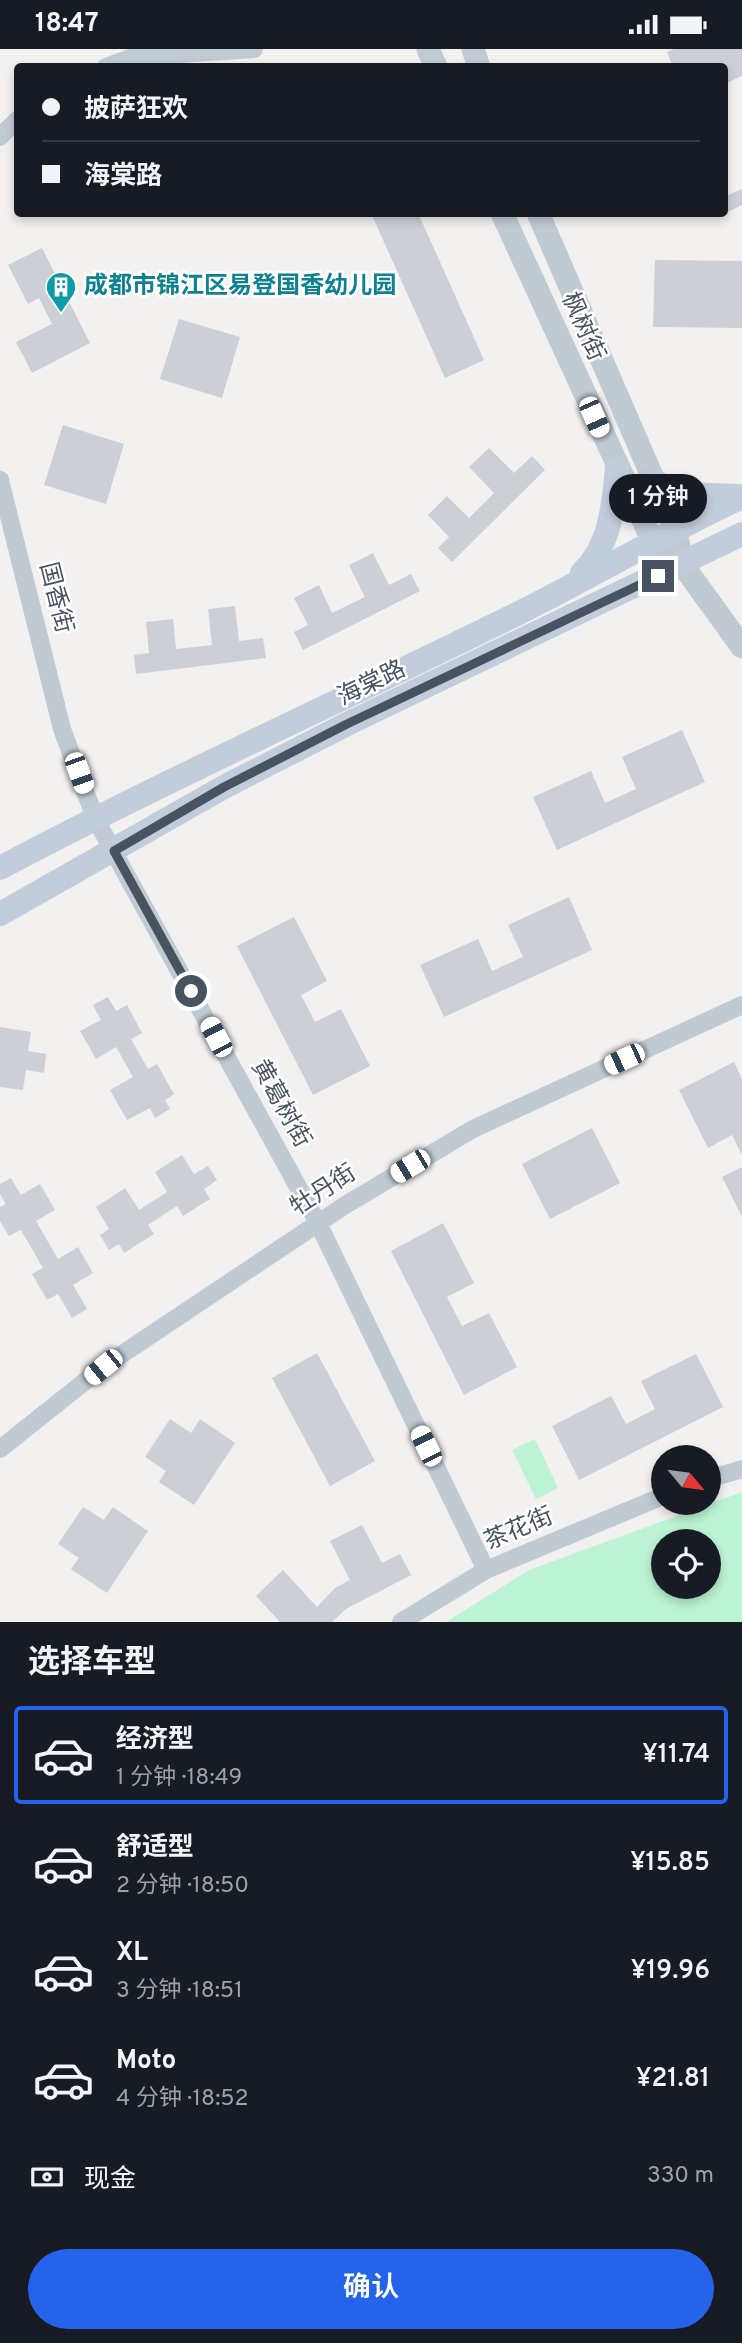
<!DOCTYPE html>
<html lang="zh">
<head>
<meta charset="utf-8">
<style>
	:root { --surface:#171b24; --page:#20242c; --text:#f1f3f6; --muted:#9ea1a6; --line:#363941; --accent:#2563eb }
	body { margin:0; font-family:Overpass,"Noto Sans SC",sans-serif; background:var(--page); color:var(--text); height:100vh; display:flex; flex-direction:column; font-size:26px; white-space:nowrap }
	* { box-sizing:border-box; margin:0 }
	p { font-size:23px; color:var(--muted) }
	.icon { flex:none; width:38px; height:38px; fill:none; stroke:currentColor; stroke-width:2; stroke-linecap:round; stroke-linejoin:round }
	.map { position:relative; height:1573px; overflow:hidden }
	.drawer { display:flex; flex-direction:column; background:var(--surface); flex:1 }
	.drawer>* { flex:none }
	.guide { position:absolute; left:14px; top:14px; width:714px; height:154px; border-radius:7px; box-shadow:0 4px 10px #0003; display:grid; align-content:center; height:154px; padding:0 28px; background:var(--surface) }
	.needle { width:46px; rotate:119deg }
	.controls { position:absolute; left:651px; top:1396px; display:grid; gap:14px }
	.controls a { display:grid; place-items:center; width:70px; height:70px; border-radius:50%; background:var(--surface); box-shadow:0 4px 10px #0003; font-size:35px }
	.end { position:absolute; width:32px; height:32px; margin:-16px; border:9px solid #475360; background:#fff; box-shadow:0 0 0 4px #fff }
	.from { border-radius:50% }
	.bubble { position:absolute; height:49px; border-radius:24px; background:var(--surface); box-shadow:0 4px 10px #0003; font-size:23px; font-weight:600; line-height:49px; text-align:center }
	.car { position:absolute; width:21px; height:42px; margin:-21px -10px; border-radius:9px; box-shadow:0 0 5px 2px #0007; background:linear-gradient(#fff 24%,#345 0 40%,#fff 0 76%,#345 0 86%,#fff 0) }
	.guide b { display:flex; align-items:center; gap:24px; height:66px; font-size:26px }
	.guide b+b { border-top:2px solid var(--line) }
	.guide i { width:18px; height:18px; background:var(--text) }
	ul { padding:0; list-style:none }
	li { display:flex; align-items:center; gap:21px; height:98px; margin:0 14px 10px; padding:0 14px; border:4px solid transparent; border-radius:7px }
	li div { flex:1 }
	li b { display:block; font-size:26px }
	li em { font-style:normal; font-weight:600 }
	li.active { border-color:var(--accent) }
	li>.icon { width:63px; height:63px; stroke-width:1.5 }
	h2 { padding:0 28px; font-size:32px; line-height:84px }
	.pay { display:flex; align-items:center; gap:18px; height:77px; padding:0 28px; font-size:26px }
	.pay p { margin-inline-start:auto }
	.primary-button { display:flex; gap:14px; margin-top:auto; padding:14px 28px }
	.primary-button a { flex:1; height:80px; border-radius:42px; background:var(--accent); color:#fff; font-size:28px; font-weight:600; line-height:80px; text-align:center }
	.status { display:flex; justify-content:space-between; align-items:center; height:49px; padding:0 35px; background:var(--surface); direction:ltr }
	.status svg { height:19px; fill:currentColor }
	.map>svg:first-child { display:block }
	.green { fill:#bcf3d4; fill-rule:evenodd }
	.building { fill:#cccfd6 }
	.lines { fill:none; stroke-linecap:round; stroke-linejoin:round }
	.minor { stroke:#c0cad3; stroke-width:18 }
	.tertiary { stroke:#c0cad3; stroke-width:23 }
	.secondary { stroke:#c2cddb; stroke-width:24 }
	.route { stroke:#475360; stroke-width:9 }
	.labels { text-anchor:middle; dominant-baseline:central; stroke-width:5; stroke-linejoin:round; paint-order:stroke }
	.culture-label { font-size:24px; font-weight:bold; fill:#0d838f; stroke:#fff; text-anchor:start }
	.street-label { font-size:24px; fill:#475360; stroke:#fff }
</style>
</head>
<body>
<div class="status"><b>18:47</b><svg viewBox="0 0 49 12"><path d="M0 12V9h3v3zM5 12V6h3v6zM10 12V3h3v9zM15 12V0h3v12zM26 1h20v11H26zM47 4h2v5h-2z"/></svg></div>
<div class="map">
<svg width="742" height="1573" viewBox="0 0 742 1573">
	<rect width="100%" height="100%" fill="#f3f0f0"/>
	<g class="green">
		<path d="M 535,1390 L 558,1439 L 536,1450 L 512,1401 Z"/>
		<path d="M 742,1443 L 742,1573 L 446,1573 L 529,1521 ZM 663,1493 L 709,1493 L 709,1538 L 663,1538 Z"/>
	</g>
	<g class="building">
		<path d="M 674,0 L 742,0 L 742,27 L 724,35 L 724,18 L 673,18 L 667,3 Z"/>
		<path d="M 742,140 L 742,156 L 724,165 L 724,148 Z"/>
		<path d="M 371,164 L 418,164 L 484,311 L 445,329 Z"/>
		<path d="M 42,199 L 90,294 L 32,324 L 16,293 L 52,275 L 39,249 L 28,255 L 8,216 Z"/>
		<path d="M 655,211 L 742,212 L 742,279 L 653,278 Z"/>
		<path d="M 179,270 L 240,288 L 222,349 L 160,330 Z"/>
		<path d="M 63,376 L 124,395 L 106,455 L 44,436 Z"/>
		<path d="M 489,399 L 514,424 L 532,407 L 545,421 L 452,513 L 438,499 L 449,488 L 428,466 L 447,447 L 469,469 L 494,444 L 469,418 Z"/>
		<path d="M 373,504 L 389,536 L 411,525 L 420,542 L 303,601 L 294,583 L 308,576 L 294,549 L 319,536 L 332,564 L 365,548 L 349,516 Z"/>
		<path d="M 235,557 L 239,592 L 263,589 L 266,609 L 136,625 L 134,606 L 149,604 L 146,573 L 173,570 L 176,600 L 212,596 L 208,560 Z"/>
		<path d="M 682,681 L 705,733 L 557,801 L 533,748 L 591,722 L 605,754 L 636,740 L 622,708 Z"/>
		<path d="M 569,848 L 592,901 L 444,968 L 420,916 L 478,890 L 492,922 L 523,908 L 508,876 Z"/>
		<path d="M 294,868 L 327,932 L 301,946 L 315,973 L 341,960 L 370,1017 L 313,1046 L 237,897 Z"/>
		<path d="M 108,948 L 116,962 L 127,956 L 142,984 L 131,990 L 148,1020 L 157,1015 L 174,1045 L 165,1051 L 170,1060 L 155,1069 L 150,1059 L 127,1071 L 110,1041 L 133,1028 L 116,998 L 96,1010 L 80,982 L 101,971 L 93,956 Z"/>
		<path d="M 0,978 L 31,983 L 28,1002 L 46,1005 L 44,1024 L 26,1021 L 23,1041 L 0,1038 Z"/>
		<path d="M 734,1013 L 742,1030 L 742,1106 L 732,1086 L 708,1099 L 679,1041 Z"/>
		<path d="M 592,1079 L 620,1134 L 550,1170 L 522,1115 Z"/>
		<path d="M 182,1106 L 194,1125 L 208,1117 L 217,1131 L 204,1140 L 210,1150 L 183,1167 L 177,1157 L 148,1176 L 154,1185 L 124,1204 L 119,1195 L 109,1201 L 100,1186 L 109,1180 L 96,1158 L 125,1139 L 139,1161 L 167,1143 L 155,1123 Z"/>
		<path d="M 742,1118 L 742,1168 L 722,1128 Z"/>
		<path d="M 11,1129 L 21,1146 L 40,1135 L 55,1161 L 36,1172 L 58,1210 L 78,1198 L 93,1224 L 73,1236 L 87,1260 L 72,1269 L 58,1245 L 47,1251 L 32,1225 L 43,1219 L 21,1181 L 9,1187 L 0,1172 L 0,1158 L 6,1155 L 0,1145 L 0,1135 Z"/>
		<path d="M 443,1174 L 474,1234 L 447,1248 L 462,1277 L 489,1264 L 517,1318 L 464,1346 L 391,1202 Z"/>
		<path d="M 317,1304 L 375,1412 L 330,1437 L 272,1329 Z"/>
		<path d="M 696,1305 L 723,1358 L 579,1431 L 552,1377 L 611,1347 L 626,1375 L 655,1360 L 641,1332 Z"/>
		<path d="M 170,1370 L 191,1384 L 200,1370 L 235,1394 L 194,1456 L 159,1433 L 166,1422 L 145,1408 Z"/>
		<path d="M 83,1458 L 104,1471 L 113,1458 L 148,1482 L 107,1544 L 71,1520 L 79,1509 L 58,1495 Z"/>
		<path d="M 362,1476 L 382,1514 L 400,1505 L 411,1526 L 346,1560 L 332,1573 L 280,1573 L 256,1547 L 283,1521 L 317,1558 L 335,1539 L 350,1531 L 330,1492 Z"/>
	</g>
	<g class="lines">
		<g class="minor">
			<path d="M 106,18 L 133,8 L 254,0"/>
			<path d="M 0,88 L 18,70"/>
			<path d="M 0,431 L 62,680 L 95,769 L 318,1174 L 486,1521"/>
			<path d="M 0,1400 L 103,1318 L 347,1155 L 473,1080 L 742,956"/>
			<path d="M 709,1430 L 742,1420"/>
			<path d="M 401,1573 L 486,1521 L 663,1447"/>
		</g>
		<g class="tertiary">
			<path d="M 428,0 L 436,18"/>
			<path d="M 473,0 L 479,18"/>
			<path d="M 502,164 L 653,493 L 682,515 L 742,598"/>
			<path d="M 538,164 L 675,480 L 679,498"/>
		</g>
		<g class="secondary">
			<path d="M 655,433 L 684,445 L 738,447"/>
			<path d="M 582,524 C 611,496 613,457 617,419"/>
			<path d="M 0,819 C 170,729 345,650 517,565 C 593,527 665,484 742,448"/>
			<path d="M 0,865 L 224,738 L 347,675 L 742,485"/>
		</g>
	</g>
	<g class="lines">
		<path class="route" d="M 191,942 L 114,802 L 224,738 L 347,675 L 658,527"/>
	</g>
	<defs>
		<g id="building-pin" transform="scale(1.575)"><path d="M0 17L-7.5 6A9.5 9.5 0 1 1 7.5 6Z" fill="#0f9aa8" stroke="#fff"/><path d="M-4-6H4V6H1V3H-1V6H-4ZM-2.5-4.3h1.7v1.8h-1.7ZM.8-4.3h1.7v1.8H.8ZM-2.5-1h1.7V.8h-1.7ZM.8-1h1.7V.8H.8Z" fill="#fff"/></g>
	</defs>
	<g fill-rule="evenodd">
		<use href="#building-pin" x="61" y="238"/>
	</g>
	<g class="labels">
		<g class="culture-label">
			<text x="84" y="238">成都市锦江区易登国香幼儿园</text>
		</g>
		<g class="street-label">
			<text transform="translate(582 278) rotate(66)">枫树街</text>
			<text transform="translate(55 549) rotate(76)">国香街</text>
			<text transform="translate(372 635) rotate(-26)">海棠路</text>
			<text transform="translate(280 1055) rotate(61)">黄葛树街</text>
			<text transform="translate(324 1142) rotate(-33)">牡丹街</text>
			<text transform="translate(519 1481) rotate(-23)">茶花街</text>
		</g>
	</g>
</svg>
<div class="controls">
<a><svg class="needle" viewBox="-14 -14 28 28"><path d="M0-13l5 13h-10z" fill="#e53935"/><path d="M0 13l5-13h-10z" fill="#9ea1a6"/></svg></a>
<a><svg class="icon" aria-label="locate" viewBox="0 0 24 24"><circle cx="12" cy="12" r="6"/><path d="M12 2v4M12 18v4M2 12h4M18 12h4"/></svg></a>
</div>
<i class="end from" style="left:191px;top:942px"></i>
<i class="end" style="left:658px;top:527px"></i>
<div class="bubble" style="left:609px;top:425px;width:98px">1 分钟</div>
<i class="car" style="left:594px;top:368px;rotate:156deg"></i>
<i class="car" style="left:79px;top:724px;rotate:160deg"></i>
<i class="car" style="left:216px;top:988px;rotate:332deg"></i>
<i class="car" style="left:624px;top:1010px;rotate:245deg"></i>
<i class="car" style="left:410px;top:1117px;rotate:239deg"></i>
<i class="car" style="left:103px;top:1318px;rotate:231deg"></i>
<i class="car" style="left:426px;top:1397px;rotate:334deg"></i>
<div class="guide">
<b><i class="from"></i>披萨狂欢</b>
<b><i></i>海棠路</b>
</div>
</div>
<section class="drawer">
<h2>选择车型</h2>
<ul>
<li class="active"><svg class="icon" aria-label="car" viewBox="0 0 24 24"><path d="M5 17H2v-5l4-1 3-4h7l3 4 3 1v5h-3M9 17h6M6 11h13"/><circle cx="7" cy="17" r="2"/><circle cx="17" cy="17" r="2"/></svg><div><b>经济型</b><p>1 分钟 · 18:49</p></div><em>¥11.74</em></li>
<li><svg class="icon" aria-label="car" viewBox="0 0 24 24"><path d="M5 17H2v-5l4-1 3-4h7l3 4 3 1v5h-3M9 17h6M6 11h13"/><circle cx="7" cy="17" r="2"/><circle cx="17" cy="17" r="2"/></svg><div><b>舒适型</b><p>2 分钟 · 18:50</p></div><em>¥15.85</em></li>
<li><svg class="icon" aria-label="car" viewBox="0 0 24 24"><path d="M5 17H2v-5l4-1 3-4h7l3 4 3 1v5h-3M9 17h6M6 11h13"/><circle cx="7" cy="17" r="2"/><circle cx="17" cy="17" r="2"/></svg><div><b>XL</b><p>3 分钟 · 18:51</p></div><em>¥19.96</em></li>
<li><svg class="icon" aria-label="car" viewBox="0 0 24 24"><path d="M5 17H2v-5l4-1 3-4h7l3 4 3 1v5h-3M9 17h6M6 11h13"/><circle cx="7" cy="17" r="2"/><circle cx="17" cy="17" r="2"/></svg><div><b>Moto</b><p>4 分钟 · 18:52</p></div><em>¥21.81</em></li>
</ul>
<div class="pay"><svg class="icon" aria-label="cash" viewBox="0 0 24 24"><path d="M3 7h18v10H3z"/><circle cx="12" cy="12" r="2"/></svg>现金<p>330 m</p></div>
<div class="primary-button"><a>确认</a></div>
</section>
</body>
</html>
